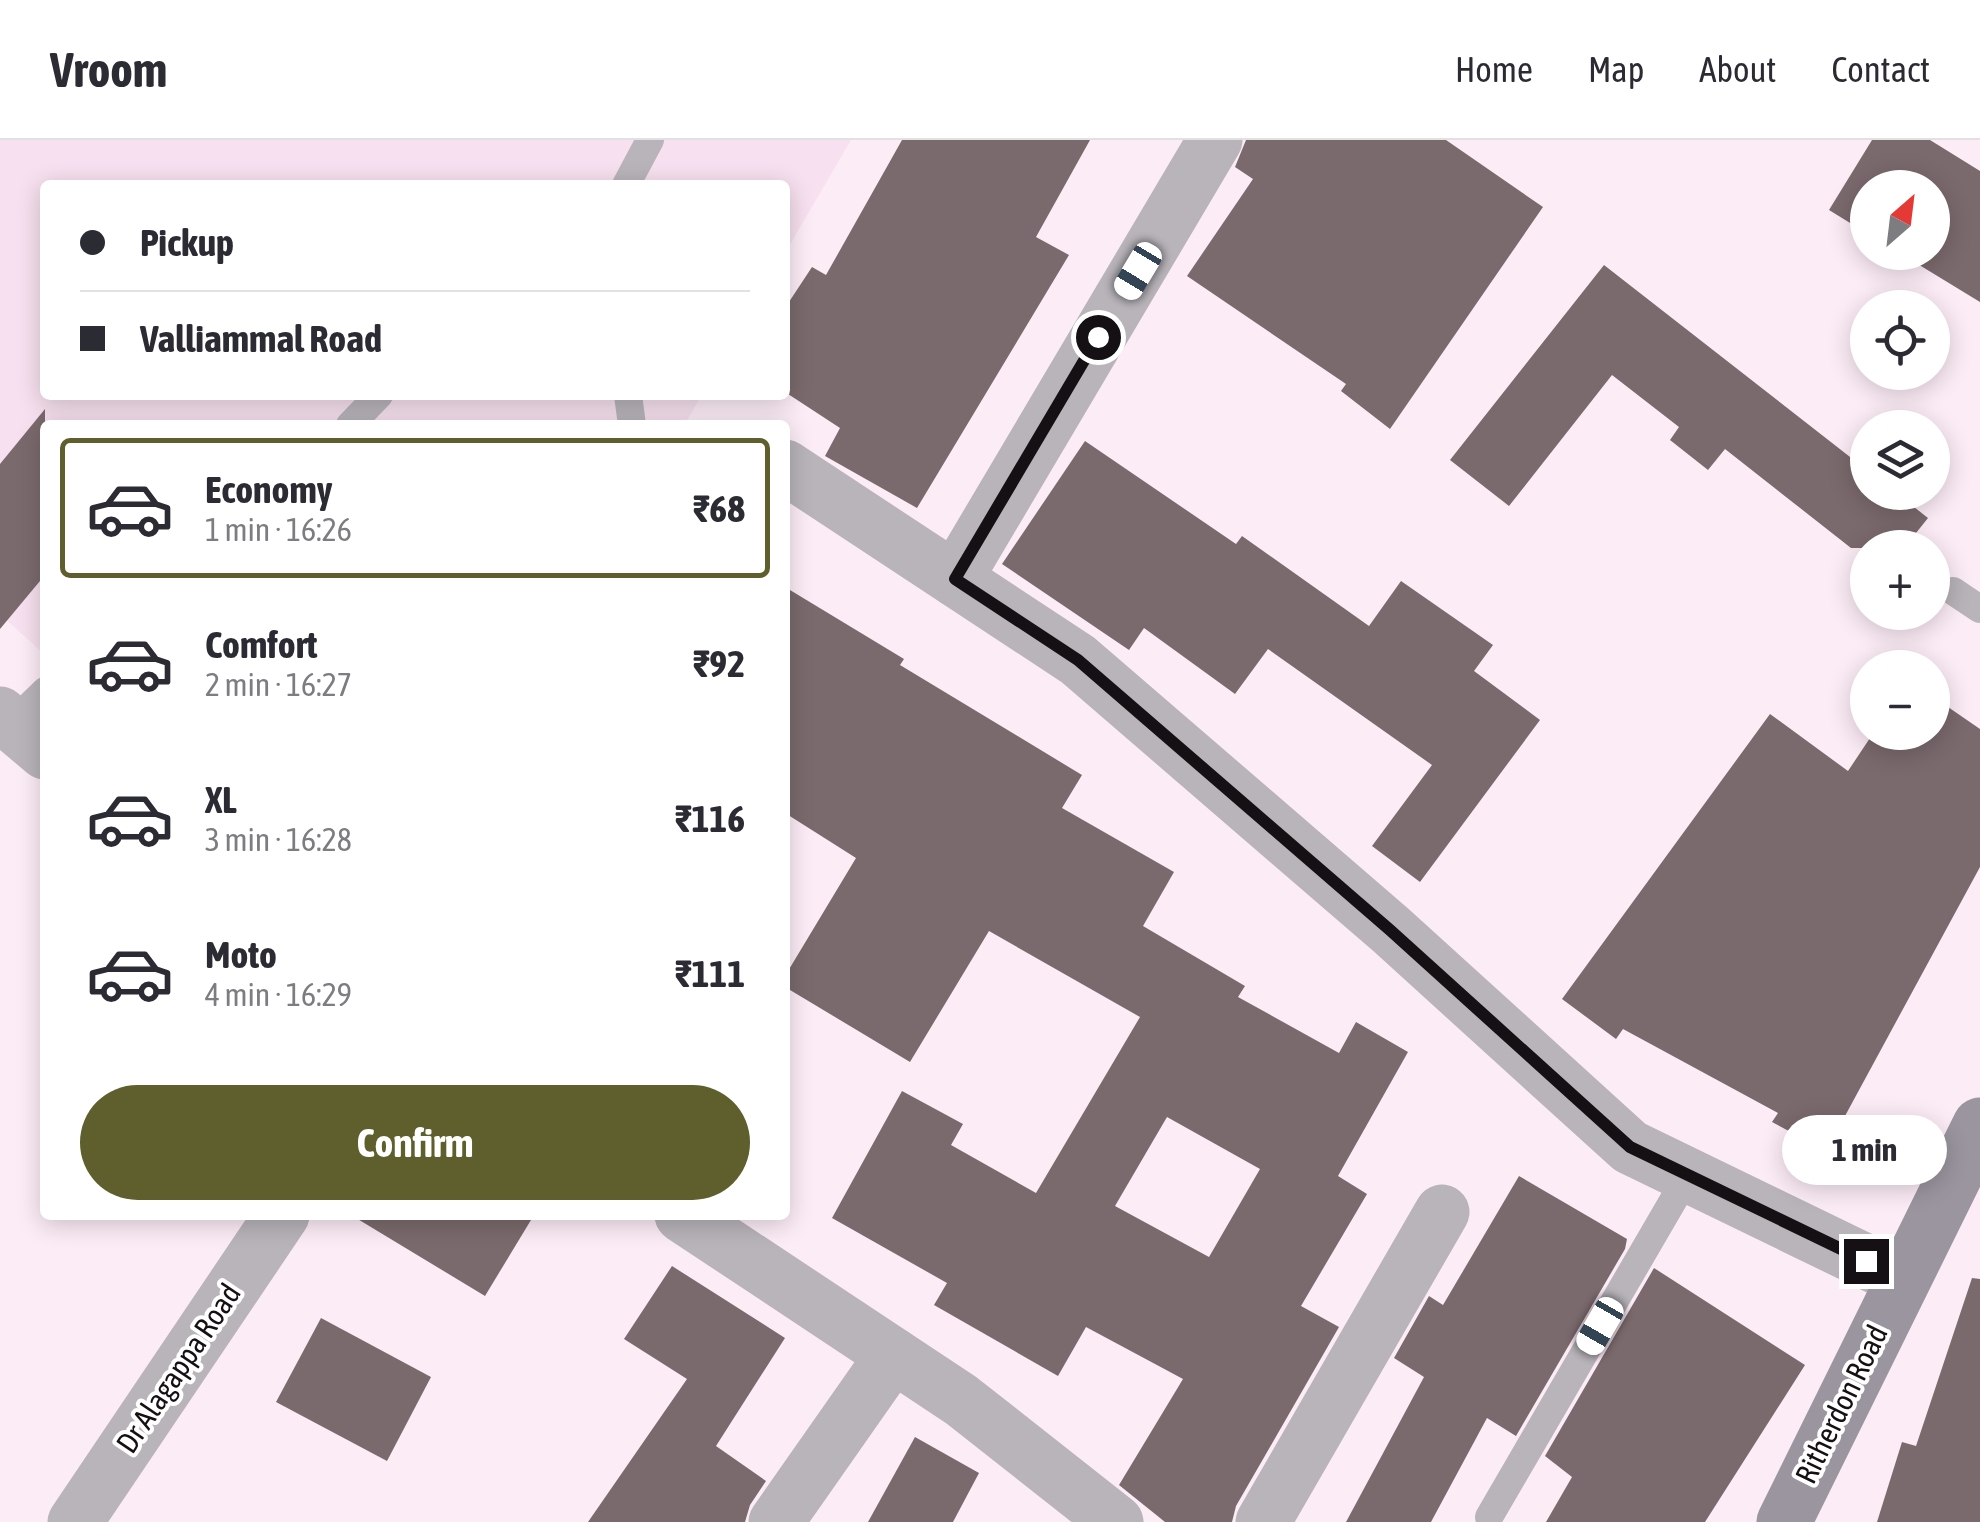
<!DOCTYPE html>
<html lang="en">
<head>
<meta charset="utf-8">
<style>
	:root { --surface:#fff; --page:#f2f2f3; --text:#2b2b33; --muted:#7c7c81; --line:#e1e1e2; --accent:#5e5f2c }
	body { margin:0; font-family:"Asap Condensed",sans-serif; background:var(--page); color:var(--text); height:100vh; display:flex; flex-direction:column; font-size:38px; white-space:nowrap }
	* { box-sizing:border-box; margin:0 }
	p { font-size:32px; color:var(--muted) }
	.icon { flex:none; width:55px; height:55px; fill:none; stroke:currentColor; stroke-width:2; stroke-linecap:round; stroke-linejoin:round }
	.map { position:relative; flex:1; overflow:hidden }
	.sheet { position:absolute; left:40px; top:280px; width:750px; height:800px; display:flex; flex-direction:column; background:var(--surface); border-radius:10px; box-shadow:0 5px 25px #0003 }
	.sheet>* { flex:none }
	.top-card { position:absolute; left:40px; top:40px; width:750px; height:220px; border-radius:10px; box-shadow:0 5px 25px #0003; display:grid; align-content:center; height:220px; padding:0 40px; background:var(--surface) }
	.needle { width:65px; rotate:28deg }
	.tools { position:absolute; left:1850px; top:30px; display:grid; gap:20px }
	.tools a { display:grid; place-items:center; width:100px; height:100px; border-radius:50%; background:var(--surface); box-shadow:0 5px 25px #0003; font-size:50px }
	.end { position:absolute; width:45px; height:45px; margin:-22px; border:12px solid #151013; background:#fff; box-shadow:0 0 0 5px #fff }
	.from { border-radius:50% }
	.bubble { position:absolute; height:70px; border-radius:35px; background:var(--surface); box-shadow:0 5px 25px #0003; font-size:32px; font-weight:700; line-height:70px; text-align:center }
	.car { position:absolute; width:30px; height:60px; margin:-30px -15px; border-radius:12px; box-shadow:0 0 8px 2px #0007; background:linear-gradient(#fff 24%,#345 0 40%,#fff 0 76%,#345 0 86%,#fff 0) }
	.top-card b { display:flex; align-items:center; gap:35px; height:95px; font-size:38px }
	.top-card b+b { border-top:2px solid var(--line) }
	.top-card i { width:25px; height:25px; background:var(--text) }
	ul { padding:18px 0 0; list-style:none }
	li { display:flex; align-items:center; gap:30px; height:140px; margin:0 20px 15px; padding:0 20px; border:5px solid transparent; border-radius:10px }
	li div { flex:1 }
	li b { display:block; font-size:38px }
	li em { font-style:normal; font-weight:700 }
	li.current { border-color:var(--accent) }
	li>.icon { width:90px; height:90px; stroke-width:1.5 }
	.action { display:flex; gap:20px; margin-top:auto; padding:20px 40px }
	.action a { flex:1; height:115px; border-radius:60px; background:var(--accent); color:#fff; font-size:40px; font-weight:700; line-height:115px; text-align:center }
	header { display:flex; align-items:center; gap:60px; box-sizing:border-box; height:140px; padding:0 50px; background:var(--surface); border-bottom:2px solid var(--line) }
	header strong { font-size:48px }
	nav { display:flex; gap:55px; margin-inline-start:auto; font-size:35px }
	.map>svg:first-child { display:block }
	.built { fill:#f7e0ef }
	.building { fill:#7b6a6d; fill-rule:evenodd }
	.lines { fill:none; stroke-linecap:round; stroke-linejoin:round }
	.lane { stroke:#b8b4ba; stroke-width:28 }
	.street { stroke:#b8b4ba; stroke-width:55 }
	.secondary { stroke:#9b959f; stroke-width:55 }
	.route { stroke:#151013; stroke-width:12 }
	.labels { text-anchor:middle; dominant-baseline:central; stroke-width:8; stroke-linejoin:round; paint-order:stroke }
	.street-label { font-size:30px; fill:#151013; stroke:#fff }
</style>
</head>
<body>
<header>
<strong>Vroom</strong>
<nav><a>Home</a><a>Map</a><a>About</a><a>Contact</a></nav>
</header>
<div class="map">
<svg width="1980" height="1382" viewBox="0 0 1980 1382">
	<rect width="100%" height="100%" fill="#fcecf6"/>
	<path class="built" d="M 0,0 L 851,0 L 785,113 L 785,45 L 45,45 L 45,255 L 702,255 L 684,285 L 45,285 L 45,515 L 0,474 Z"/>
	<g class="building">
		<path d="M 902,0 L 1090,0 L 1036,97 L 1069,115 L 917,368 L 825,316 L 840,288 L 785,252 L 785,168 L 812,127 L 826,135 Z"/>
		<path d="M 1246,0 L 1446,0 L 1543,67 L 1390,289 L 1341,251 L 1346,244 L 1187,136 L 1253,39 L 1235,27 Z"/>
		<path d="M 1872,0 L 1930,0 L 1980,31 L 1980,162 L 1898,112 L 1932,112 L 1932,48 L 1868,48 L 1868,94 L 1829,70 Z"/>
		<path d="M 1604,125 L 1868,331 L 1868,352 L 1895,352 L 1928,378 L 1904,408 L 1851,408 L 1725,309 L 1708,330 L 1670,300 L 1679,287 L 1612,235 L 1509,366 L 1450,320 Z"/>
		<path d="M 45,269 L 45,435 L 0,489 L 0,324 Z"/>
		<path d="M 1085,301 L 1236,404 L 1242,396 L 1369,486 L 1401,441 L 1493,505 L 1474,531 L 1540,580 L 1420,742 L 1372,706 L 1432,625 L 1268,509 L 1235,554 L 1144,488 L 1129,510 L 1002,424 Z"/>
		<path d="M 785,447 L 904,519 L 900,525 L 1082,635 L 1062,668 L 1174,732 L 1143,786 L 1245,846 L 1238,857 L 1339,913 L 1356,882 L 1408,912 L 1338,1036 L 1367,1054 L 1301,1166 L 1339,1187 L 1236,1366 L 1232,1382 L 1165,1382 L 1119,1345 L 1183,1239 L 1086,1187 L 1058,1236 L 934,1165 L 947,1143 L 832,1078 L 902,951 L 963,984 L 951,1005 L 1036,1053 L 1140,877 L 989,791 L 910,922 L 785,847 L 785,836 L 856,718 L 785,673 ZM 1167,977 L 1260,1029 L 1209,1117 L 1115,1066 Z"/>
		<path d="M 1932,556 L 1980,589 L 1980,727 L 1826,1011 L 1772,982 L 1778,973 L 1623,889 L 1616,899 L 1562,859 L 1770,574 L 1848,631 L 1874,592 L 1932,592 Z"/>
		<path d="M 1519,1036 L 1627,1099 L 1625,1109 L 1516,1296 L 1487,1278 L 1431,1382 L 1346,1382 L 1424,1237 L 1394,1218 L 1429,1156 L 1443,1165 Z"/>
		<path d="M 351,1075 L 534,1075 L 485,1156 Z"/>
		<path d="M 672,1126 L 785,1198 L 716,1306 L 766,1341 L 750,1365 L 745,1382 L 588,1382 L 687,1239 L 624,1199 Z"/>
		<path d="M 1654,1128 L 1805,1225 L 1705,1382 L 1546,1382 L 1572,1337 L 1545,1316 Z"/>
		<path d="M 1972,1138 L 1980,1139 L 1980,1382 L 1877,1382 L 1902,1302 L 1916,1306 Z"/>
		<path d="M 321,1178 L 431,1237 L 387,1321 L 276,1262 Z"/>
		<path d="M 915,1297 L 979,1333 L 953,1382 L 868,1382 Z"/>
	</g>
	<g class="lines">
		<g class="lane">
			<path d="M 626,45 L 650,0"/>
			<path d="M 628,255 L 632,285"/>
			<path d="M 350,285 L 379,255"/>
			<path d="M 1953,451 L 1980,469"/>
			<path d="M 11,584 L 45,551"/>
			<path d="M 1489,1377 L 1688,1035"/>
		</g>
		<g class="street">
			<path d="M 785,327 L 1078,520 L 1391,790 L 1630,1007 L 1902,1139"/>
			<path d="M 955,439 L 1215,0"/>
			<path d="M 0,574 L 45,612"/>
			<path d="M 682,1075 L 961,1260 L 1116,1382"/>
			<path d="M 75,1382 L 282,1075"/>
			<path d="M 776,1382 L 893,1215"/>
			<path d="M 1263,1382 L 1442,1072"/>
		</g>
		<path class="secondary" d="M 1784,1382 L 1980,985"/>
	</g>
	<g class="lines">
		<path class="route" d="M 1098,197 L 955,439 L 1078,520 L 1390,790 L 1630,1007 L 1866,1121"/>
	</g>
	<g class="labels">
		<g class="street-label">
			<text transform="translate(178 1228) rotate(-56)">Dr Alagappa Road</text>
			<text transform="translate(1841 1264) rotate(-64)">Ritherdon Road</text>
		</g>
	</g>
</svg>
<div class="tools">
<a><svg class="needle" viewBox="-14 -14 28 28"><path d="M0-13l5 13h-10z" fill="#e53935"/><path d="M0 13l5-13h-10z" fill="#7c7c81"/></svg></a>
<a><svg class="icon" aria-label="locate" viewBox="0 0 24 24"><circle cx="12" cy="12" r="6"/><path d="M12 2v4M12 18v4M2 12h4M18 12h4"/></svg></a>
<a><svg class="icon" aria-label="layers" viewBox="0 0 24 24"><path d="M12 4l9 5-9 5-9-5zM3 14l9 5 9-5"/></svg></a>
<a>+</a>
<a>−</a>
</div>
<i class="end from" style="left:1098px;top:197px"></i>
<i class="end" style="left:1866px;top:1121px"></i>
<div class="bubble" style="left:1782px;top:975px;width:165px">1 min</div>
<i class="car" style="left:1138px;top:131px;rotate:211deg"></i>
<i class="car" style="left:1600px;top:1186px;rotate:210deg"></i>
<div class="top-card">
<b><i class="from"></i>Pickup</b>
<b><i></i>Valliammal Road</b>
</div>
<section class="sheet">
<ul>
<li class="current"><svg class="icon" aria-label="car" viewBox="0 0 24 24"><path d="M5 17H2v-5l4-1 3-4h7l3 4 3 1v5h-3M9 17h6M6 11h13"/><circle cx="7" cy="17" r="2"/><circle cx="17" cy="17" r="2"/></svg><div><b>Economy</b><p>1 min · 16:26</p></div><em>₹68</em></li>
<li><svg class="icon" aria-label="car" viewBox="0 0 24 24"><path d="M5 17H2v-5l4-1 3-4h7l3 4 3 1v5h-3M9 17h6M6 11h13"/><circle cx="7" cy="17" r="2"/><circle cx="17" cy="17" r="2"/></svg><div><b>Comfort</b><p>2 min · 16:27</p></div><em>₹92</em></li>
<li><svg class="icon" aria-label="car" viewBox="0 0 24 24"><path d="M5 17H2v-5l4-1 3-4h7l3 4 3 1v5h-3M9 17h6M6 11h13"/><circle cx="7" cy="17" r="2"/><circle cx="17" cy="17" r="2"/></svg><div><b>XL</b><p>3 min · 16:28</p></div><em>₹116</em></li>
<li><svg class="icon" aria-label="car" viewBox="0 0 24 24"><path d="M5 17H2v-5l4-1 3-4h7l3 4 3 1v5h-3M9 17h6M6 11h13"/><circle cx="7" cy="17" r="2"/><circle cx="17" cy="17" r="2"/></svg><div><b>Moto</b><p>4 min · 16:29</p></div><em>₹111</em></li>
</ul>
<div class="action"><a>Confirm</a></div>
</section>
</div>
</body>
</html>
